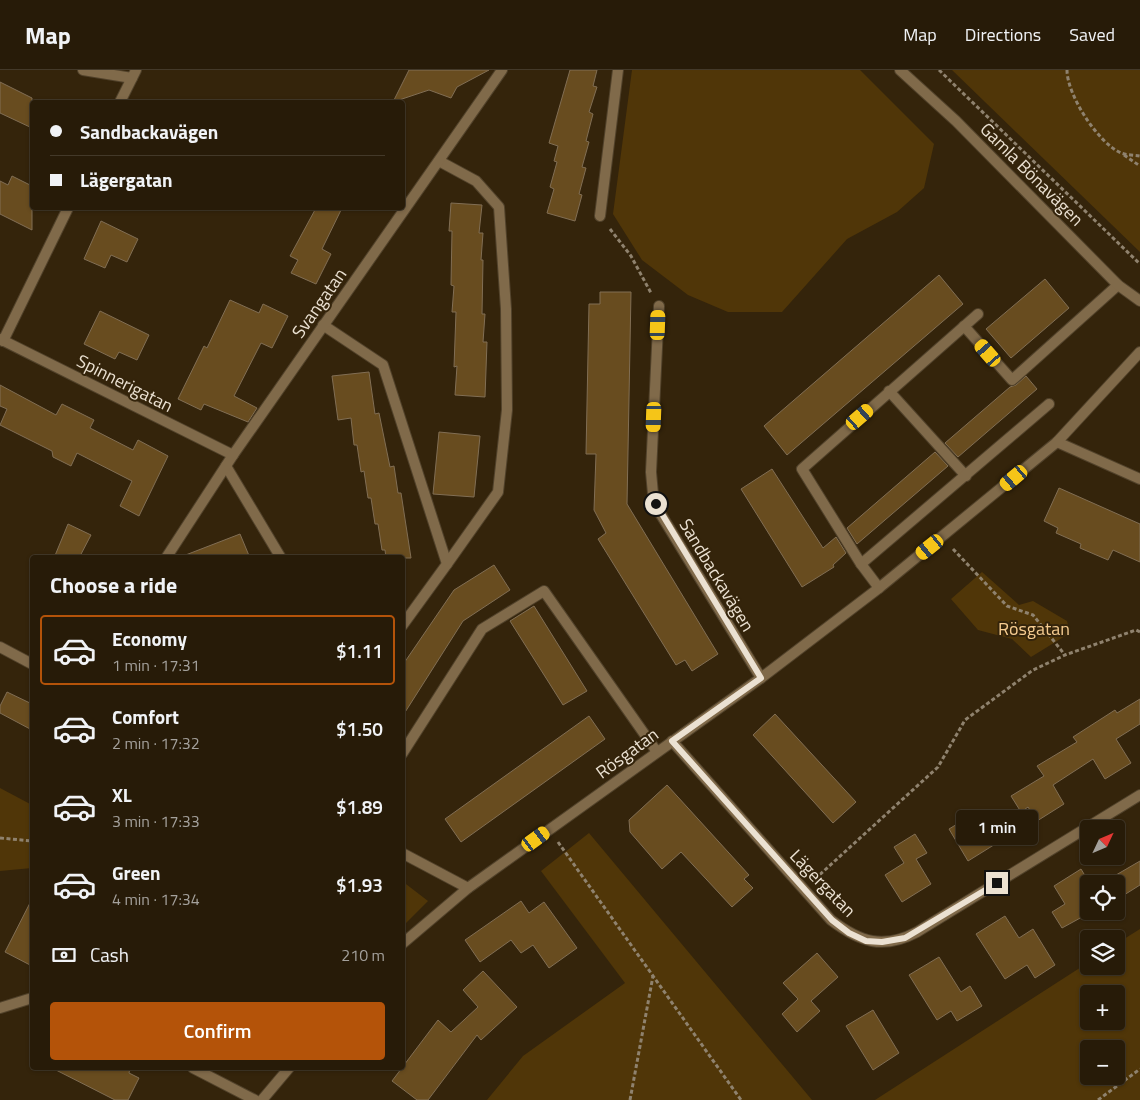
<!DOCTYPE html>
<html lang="en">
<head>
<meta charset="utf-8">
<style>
	:root { --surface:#271b08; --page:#332816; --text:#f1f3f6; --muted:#a4a19c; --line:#433929; --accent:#b45309 }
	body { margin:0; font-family:"Titillium Web",sans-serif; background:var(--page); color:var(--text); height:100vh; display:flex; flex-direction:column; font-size:19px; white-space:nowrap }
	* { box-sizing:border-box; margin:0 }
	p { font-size:16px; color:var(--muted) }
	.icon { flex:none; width:28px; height:28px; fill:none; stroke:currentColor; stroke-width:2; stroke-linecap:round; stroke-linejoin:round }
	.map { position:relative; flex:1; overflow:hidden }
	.side { position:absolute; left:30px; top:485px; width:375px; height:515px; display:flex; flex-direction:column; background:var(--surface); border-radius:5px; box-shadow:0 1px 4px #0004,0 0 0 1px var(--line) }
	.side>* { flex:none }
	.top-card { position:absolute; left:30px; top:30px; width:375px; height:110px; border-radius:5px; box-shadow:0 1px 4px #0004,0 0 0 1px var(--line); display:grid; align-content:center; height:110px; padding:0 20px; background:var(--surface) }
	.needle { width:32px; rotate:46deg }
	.controls { position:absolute; left:1080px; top:750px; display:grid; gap:10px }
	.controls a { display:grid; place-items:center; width:45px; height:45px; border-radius:5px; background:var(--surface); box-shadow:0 1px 4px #0004,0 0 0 1px var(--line); font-size:25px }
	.end { position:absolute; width:22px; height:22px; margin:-11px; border:6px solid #ebe1d2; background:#111; box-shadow:0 0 0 2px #111 }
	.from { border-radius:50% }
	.bubble { position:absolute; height:35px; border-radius:5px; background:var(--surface); box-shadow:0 1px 4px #0004,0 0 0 1px var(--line); font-size:16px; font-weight:600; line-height:35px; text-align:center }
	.car { position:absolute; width:15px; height:30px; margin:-15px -8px; border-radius:6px; box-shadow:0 0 4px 1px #0007; background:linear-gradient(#f5c518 24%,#345 0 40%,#f5c518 0 76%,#345 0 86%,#f5c518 0) }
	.top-card b { display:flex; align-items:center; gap:18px; height:48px; font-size:19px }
	.top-card b+b { border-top:1px solid var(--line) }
	.top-card i { width:12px; height:12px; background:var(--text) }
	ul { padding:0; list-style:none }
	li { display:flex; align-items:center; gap:15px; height:70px; margin:0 10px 8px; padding:0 10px; border:2px solid transparent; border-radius:5px }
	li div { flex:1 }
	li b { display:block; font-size:19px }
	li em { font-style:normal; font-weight:600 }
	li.selected { border-color:var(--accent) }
	li>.icon { width:45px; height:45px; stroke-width:1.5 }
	h2 { padding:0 20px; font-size:22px; line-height:60px }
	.pay { display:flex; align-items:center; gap:12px; height:55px; padding:0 20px; font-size:19px }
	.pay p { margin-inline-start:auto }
	.action { display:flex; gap:10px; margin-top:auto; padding:10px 20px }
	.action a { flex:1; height:58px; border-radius:5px; background:var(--accent); color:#fff; font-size:20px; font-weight:600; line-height:58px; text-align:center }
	header { display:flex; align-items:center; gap:30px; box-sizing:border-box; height:70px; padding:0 25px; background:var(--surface); border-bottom:1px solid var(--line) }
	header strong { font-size:24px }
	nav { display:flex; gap:28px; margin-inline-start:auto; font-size:18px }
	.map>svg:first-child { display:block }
	.green { fill:#503608; fill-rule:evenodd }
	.building { fill:#684c1f; stroke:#816e54 }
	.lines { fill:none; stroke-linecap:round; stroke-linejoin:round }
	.lane-casing { stroke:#51422b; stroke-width:12 }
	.street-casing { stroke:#51422b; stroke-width:12 }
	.path { stroke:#8f826e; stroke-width:3; stroke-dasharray:4 2.5; stroke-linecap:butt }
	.lane { stroke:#806a4a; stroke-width:10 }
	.street { stroke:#806a4a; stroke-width:10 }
	.route { stroke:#ebe1d2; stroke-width:6 }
	.labels { text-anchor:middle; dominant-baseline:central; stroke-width:4; stroke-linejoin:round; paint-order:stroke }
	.street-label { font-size:18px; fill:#ebe1d2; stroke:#34240b }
	.park-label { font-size:18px; fill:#f6cc90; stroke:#34240b }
</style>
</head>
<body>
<header>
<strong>Map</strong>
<nav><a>Map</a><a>Directions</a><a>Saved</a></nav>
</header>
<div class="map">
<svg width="1140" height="1030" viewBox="0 0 1140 1030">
	<rect width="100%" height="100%" fill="#34240b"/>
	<g class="green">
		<path d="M 632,0 L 860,0 L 934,74 L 924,118 L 897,142 L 847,169 L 782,242 L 728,242 L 688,225 L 642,190 L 613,144 Z"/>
		<path d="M 952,0 L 1140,0 L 1140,182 Z"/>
		<path d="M 982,502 L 1019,535 L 1033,531 L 1067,551 L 1070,563 L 1031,587 L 1012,569 L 978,560 L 951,529 Z"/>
		<path d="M 0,718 L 32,735 L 32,798 L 0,801 Z"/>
		<path d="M 589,763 L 812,1030 L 813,1030 L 487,1030 L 523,986 L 625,913 L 541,801 Z"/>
		<path d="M 402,811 L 428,831 L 403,856 L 402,856 Z"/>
		<path d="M 1140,859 L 1140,1030 L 875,1030 L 1089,892 L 1089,896 L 1116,896 L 1116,874 ZM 1089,924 L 1116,924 L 1116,951 L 1089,951 ZM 1089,979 L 1116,979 L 1116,1006 L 1089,1006 Z"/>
	</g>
	<g class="building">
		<path d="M 409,0 L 489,0 L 457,17 L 451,28 L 429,20 L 393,32 Z"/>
		<path d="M 570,0 L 597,0 L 593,16 L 597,17 L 589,42 L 593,44 L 586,71 L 589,72 L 582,97 L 586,98 L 579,124 L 582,125 L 575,151 L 547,143 L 554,119 L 550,117 L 557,92 L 554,91 L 558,76 L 549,73 Z"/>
		<path d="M 0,12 L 32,28 L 32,58 L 0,43 Z"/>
		<path d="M 12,106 L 32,116 L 32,160 L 0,144 L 0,111 L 8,115 Z"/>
		<path d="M 451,133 L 482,135 L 479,163 L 483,163 L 481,190 L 483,190 L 482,244 L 485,244 L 483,272 L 487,272 L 485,327 L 455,325 L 457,296 L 454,297 L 456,242 L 452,242 L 454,216 L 451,215 L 452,161 L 449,161 Z"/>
		<path d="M 316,138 L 342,138 L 322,179 L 331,184 L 316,214 L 291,203 L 298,190 L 290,186 Z"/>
		<path d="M 101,151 L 138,169 L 127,192 L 111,185 L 105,198 L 84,189 Z"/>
		<path d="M 939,205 L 963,234 L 787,385 L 764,356 Z"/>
		<path d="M 1045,209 L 1069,238 L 1011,288 L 986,259 Z"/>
		<path d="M 600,222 L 631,222 L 627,434 L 718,584 L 692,601 L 685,590 L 676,595 L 598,469 L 606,463 L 594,440 L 596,384 L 586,384 L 589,234 L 600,234 Z"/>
		<path d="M 230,230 L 259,243 L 263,234 L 288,246 L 272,278 L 261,273 L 234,326 L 257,338 L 248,352 L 204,334 L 201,340 L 178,329 L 204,276 L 207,278 Z"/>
		<path d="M 100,241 L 149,265 L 137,290 L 119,282 L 115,289 L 84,274 Z"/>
		<path d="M 369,302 L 375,344 L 379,343 L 390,397 L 394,396 L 398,423 L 401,423 L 411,488 L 386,488 L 385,480 L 382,480 L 378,454 L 375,454 L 371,428 L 368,428 L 364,401 L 361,402 L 357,375 L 354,375 L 351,348 L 338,350 L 332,306 Z"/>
		<path d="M 1026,306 L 1037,319 L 958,387 L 945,373 L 1010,317 L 1016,315 Z"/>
		<path d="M 0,315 L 56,345 L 62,334 L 94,350 L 90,358 L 133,380 L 138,370 L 168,386 L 139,446 L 120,436 L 132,411 L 77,383 L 71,396 L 53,387 L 52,381 L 0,355 L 7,339 L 0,336 Z"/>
		<path d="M 439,362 L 480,366 L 474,427 L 433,424 Z"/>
		<path d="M 935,382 L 948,396 L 857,474 L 847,458 Z"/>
		<path d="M 772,399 L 823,478 L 836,467 L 846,483 L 833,495 L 834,497 L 802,517 L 741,419 Z"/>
		<path d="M 1059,418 L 1140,454 L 1140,492 L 1113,480 L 1108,490 L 1080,478 L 1081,474 L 1056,463 L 1058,458 L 1044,451 Z"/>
		<path d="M 68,454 L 91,465 L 79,488 L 54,488 Z"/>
		<path d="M 240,464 L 250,488 L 183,488 L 183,486 Z"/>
		<path d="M 494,495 L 510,520 L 463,551 L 402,647 L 402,596 L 454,520 Z"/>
		<path d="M 534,536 L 587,621 L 563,635 L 510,551 Z"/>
		<path d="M 7,622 L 32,634 L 32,660 L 0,643 L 0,636 Z"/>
		<path d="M 1140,629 L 1140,654 L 1116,669 L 1131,693 L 1105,709 L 1093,689 L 1053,715 L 1064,734 L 1037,751 L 1028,737 L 1021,742 L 1011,726 L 1044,706 L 1037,696 L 1077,672 L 1073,667 L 1115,640 L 1117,643 Z"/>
		<path d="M 775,644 L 856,732 L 833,753 L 753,665 Z"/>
		<path d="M 589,646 L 605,669 L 461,772 L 445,749 Z"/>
		<path d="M 667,715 L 749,805 L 744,809 L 753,818 L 732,837 L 681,782 L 662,799 L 630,762 L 629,750 Z"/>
		<path d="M 977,742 L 997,773 L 968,791 L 949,759 Z"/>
		<path d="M 915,764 L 927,783 L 916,789 L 931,814 L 902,832 L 885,805 L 904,793 L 894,777 Z"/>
		<path d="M 1140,791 L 1140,815 L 1116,830 L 1116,805 Z"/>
		<path d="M 1081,799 L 1090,814 L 1089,841 L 1093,841 L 1062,858 L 1052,842 L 1065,834 L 1054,816 Z"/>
		<path d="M 32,829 L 32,896 L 5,882 Z"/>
		<path d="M 521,831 L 529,843 L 544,832 L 577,878 L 549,898 L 533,875 L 521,883 L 511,870 L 480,892 L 465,870 Z"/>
		<path d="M 1005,846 L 1019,868 L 1033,859 L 1055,895 L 1035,908 L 1027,895 L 1005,909 L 976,864 Z"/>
		<path d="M 817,883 L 838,907 L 811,931 L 820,941 L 797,962 L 782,944 L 798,929 L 783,913 Z"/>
		<path d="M 939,887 L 961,922 L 970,916 L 982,936 L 957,951 L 951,941 L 937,950 L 909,905 Z"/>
		<path d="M 483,901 L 517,937 L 481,970 L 477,965 L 428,1030 L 417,1030 L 392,1011 L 438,950 L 451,962 L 478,937 L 463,920 Z"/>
		<path d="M 873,940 L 899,983 L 873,1000 L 846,956 Z"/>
		<path d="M 52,998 L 130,998 L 129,1003 L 139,1008 L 128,1030 L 115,1030 Z"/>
	</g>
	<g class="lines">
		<g class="lane-casing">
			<g id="lane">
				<path d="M 439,91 L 476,111 L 499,137 L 506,239 L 507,340 L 498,422 L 447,494"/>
				<path d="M 600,146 L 618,0"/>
				<path d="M 659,236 L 651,402 L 653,424 L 660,443 L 761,608"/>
				<path d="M 323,255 L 383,295 L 447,494 L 402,556"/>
				<path d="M 964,256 L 1012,310 L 1118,215"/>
				<path d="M 889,321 L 966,406"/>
				<path d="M 226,396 L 281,488"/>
				<path d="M 861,494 L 1049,334"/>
				<path d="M 879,518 L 861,494 L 802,399 L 978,244"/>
				<path d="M 402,684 L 482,559 L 544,521 L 657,682"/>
			</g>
		</g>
		<g class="street-casing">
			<g id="street">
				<path d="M 83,0 L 132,8"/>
				<path d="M 900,0 L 956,51 L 1118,215 L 1140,231"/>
				<path d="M 120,32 L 136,0"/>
				<path d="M 0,269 L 233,385"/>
				<path d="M 3,271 L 68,138"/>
				<path d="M 1057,372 L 1140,409"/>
				<path d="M 166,488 L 233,385 L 502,0"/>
				<path d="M 0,577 L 32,594"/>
				<path d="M 672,671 L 831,850 C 860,872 883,880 917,862 L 1140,725"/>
				<path d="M 402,783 L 468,818"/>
				<path d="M 402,874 L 468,818 L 761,608 L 879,518 L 1057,372 L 1140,282"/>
				<path d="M 0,938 L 32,928"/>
				<path d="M 193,998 L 255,1030"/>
				<path d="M 262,1030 L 289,998"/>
			</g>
		</g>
		<g class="path">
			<path d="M 939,0 L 1140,194"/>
			<path d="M 1067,0 C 1067,25 1098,73 1121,83 C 1126,85 1134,85 1140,86"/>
			<path d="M 1124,85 L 1140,96"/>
			<path d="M 610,159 L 631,186 L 651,223"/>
			<path d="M 953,479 L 1007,536 L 1033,545 L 1065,585"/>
			<path d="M 0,768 L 32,771"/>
			<path d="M 558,772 L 741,1030"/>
			<path d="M 815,809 L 938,697 L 965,650 L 1033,600 L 1065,585 L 1136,560 L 1140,562"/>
			<path d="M 630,1030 L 653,906"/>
			<path d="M 1098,1030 L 1140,999"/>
		</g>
		<use href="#lane" class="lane"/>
		<use href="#street" class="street"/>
	</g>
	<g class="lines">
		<path class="route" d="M 656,434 L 761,608 L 672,671 L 832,850 L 849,863 L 866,871 L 882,872 L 905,868 L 997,813"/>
	</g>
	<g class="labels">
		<g class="street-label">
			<text transform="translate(1032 104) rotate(45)">Gamla Bönavägen</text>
			<text transform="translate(319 233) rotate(-55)">Svangatan</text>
			<text transform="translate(125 313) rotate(27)">Spinnerigatan</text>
			<text transform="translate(717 505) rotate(59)">Sandbackavägen</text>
			<text transform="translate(627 683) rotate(-36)">Rösgatan</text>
			<text transform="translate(823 813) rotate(46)">Lägergatan</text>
		</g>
		<g class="park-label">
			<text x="1034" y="558">Rösgatan</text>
		</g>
	</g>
</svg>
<div class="controls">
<a><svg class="needle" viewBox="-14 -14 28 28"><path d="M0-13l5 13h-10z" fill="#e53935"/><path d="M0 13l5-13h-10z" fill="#a4a19c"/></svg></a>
<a><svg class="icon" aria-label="locate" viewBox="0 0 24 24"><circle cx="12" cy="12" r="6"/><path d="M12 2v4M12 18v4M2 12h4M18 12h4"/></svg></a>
<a><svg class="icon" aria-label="layers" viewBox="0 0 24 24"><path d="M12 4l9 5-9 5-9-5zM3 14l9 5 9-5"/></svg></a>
<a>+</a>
<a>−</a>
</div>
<i class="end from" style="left:656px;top:434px"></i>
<i class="end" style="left:997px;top:813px"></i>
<div class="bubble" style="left:956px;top:740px;width:82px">1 min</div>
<i class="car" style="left:658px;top:255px;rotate:2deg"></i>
<i class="car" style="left:988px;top:283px;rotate:319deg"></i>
<i class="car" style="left:654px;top:347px;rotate:182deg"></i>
<i class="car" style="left:860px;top:347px;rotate:49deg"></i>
<i class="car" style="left:1014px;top:408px;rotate:230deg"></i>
<i class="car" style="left:930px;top:477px;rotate:231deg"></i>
<i class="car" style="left:536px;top:769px;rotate:54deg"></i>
<div class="top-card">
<b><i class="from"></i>Sandbackavägen</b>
<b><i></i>Lägergatan</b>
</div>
<section class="side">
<h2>Choose a ride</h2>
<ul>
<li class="selected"><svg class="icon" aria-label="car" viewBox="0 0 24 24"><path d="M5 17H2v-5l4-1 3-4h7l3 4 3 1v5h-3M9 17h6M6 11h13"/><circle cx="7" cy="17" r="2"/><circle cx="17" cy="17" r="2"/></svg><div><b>Economy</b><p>1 min · 17:31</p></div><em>$1.11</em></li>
<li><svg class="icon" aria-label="car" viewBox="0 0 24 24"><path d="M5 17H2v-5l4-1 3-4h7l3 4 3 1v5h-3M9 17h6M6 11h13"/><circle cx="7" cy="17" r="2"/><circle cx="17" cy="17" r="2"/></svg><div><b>Comfort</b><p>2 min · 17:32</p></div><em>$1.50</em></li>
<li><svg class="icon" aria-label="car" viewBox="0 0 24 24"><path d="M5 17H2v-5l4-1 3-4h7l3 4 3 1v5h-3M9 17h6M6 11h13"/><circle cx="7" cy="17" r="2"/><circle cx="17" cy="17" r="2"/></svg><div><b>XL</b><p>3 min · 17:33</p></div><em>$1.89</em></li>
<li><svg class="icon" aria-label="car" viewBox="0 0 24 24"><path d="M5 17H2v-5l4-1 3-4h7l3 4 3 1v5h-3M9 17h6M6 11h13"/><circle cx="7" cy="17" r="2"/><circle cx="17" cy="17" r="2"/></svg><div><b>Green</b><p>4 min · 17:34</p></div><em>$1.93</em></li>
</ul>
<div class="pay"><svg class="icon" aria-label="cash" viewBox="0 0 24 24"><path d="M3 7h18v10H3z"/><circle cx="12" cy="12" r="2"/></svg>Cash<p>210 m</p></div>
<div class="action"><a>Confirm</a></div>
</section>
</div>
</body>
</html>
